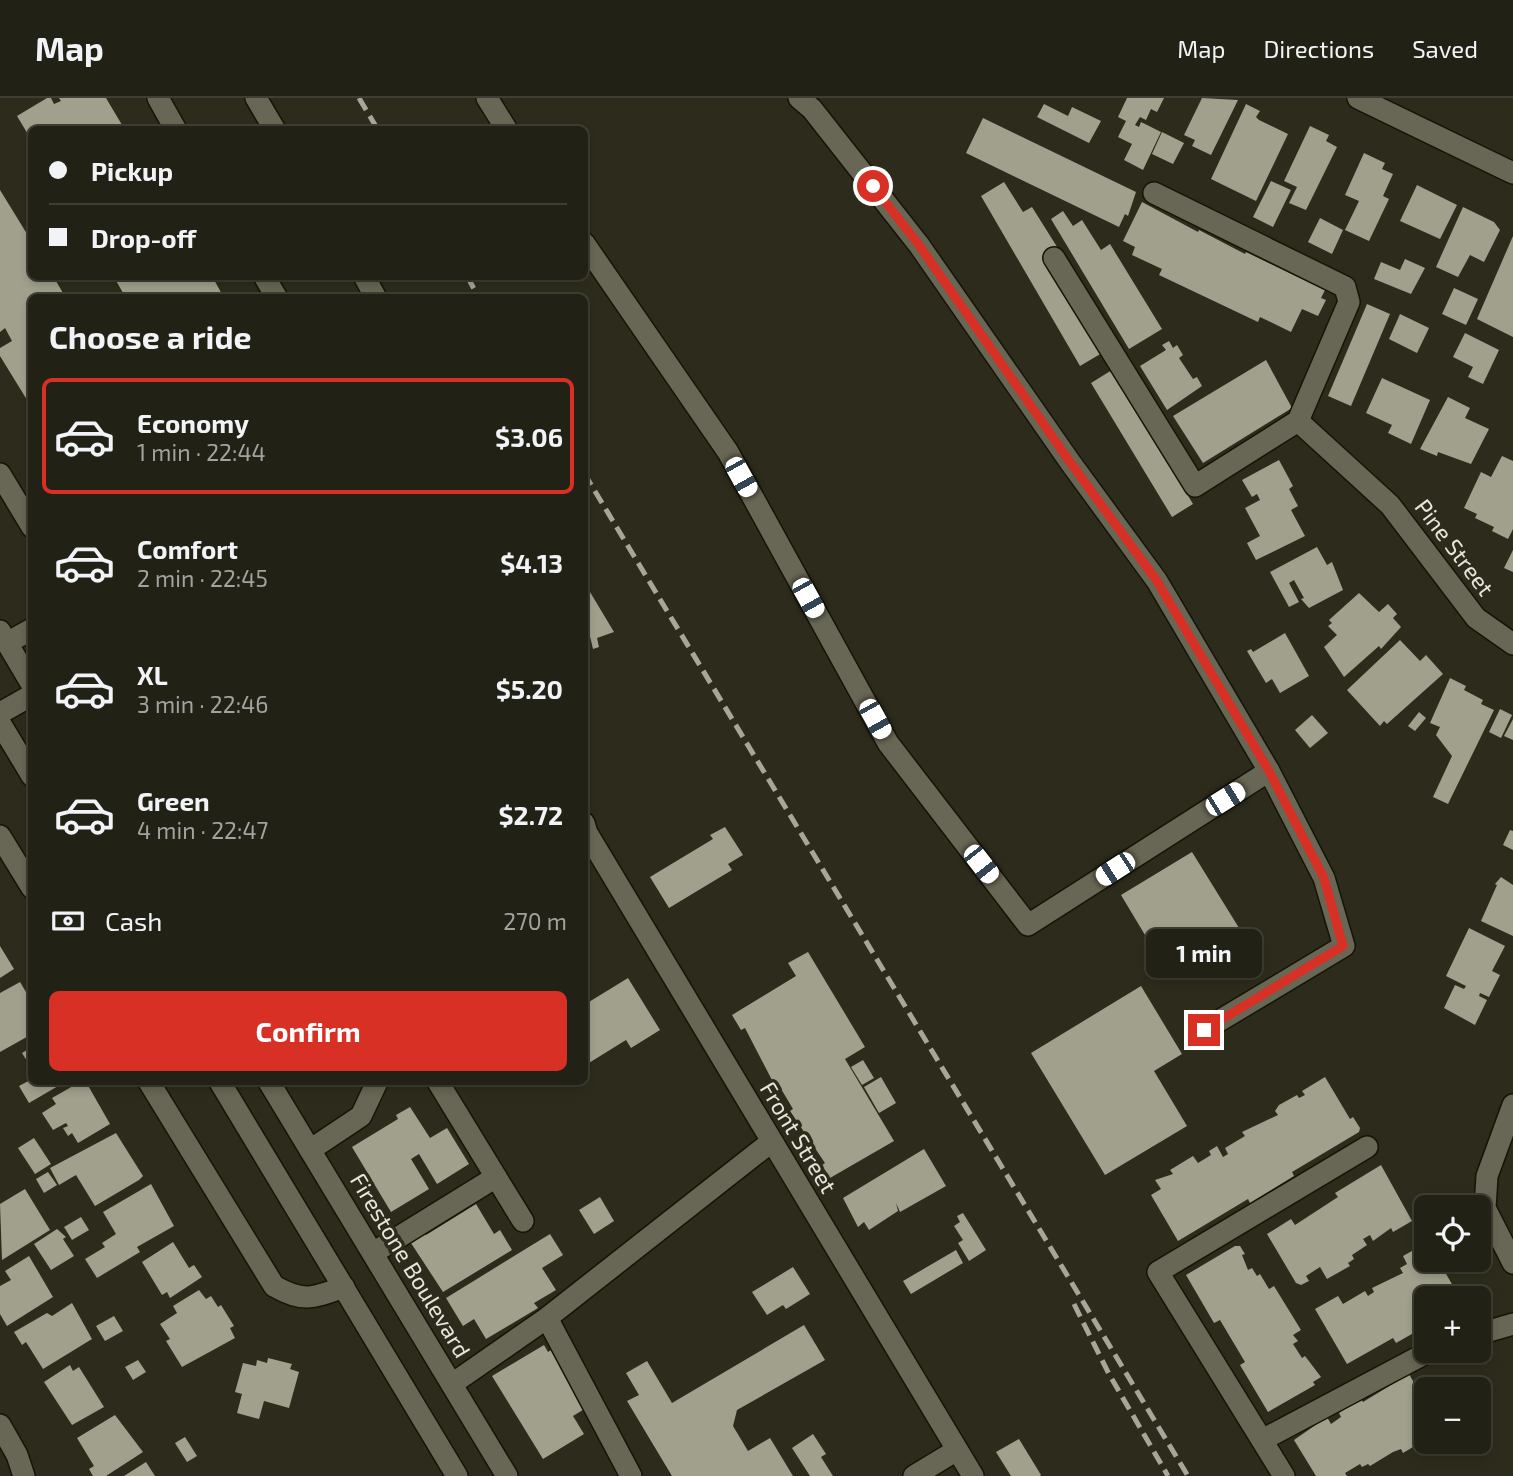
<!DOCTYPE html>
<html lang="en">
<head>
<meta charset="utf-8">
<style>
	:root { --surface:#222115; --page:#2a291e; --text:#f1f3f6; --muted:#a2a3a0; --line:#3f3e34; --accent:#d93025 }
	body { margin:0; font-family:"Exo 2",sans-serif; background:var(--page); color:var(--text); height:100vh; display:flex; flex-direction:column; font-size:26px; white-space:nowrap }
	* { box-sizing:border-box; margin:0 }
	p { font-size:23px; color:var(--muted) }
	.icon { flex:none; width:38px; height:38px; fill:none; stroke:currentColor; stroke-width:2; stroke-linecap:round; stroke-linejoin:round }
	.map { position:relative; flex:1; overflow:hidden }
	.drawer { position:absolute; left:28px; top:196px; width:560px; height:791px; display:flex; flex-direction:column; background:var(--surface); border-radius:10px; box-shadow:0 4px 10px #0003,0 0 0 2px var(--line) }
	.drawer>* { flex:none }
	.guide { position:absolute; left:28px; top:28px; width:560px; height:154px; border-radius:10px; box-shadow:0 4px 10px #0003,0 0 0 2px var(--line); display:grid; align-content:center; height:154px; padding:0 21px; background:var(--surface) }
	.fabs { position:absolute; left:1414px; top:1097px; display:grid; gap:14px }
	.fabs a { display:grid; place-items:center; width:77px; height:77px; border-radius:10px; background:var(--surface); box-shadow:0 4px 10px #0003,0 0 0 2px var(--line); font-size:35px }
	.end { position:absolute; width:32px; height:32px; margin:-16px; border:9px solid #d93025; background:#fff; box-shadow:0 0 0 4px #fff }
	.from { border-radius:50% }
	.bubble { position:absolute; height:49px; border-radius:10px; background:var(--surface); box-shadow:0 4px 10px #0003,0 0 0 2px var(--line); font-size:23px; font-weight:700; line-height:49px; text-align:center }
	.car { position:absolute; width:21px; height:42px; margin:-21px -10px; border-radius:9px; box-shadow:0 0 5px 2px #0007; background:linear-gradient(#fff 24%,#345 0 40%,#fff 0 76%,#345 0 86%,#fff 0) }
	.guide b { display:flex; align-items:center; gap:24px; height:66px; font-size:26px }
	.guide b+b { border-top:2px solid var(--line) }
	.guide i { width:18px; height:18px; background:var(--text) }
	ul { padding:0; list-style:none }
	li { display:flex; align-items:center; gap:21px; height:116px; margin:0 14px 10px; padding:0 7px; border:4px solid transparent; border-radius:10px }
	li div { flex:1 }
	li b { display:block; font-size:26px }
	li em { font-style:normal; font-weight:700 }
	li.current { border-color:var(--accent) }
	li>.icon { width:63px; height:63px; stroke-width:1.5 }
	h2 { padding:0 21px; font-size:32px; line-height:84px }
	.pay { display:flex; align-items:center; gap:18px; height:77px; padding:0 21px; font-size:26px }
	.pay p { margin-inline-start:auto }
	.action { display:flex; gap:14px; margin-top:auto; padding:14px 21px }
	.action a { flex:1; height:80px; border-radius:10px; background:var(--accent); color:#fff; font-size:28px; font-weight:700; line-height:80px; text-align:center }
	header { display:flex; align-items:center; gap:42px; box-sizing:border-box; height:98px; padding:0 35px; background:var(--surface); border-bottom:2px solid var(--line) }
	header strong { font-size:33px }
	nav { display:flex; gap:38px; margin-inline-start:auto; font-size:24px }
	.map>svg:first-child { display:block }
	.building { fill:#a1a08d }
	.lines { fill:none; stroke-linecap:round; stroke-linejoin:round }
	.minor-casing { stroke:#161406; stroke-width:24 }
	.minor { stroke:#686755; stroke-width:21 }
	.rail { stroke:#a6a69a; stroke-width:5; stroke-dasharray:14 7; stroke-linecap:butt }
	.route { stroke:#d93025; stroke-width:9 }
	.labels { text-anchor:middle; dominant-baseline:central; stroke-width:7; stroke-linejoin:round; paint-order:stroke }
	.street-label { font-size:23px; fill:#e6e6dc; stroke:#2d2c1c }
</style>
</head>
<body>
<header>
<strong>Map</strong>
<nav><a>Map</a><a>Directions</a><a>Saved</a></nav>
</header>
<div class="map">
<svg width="1513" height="1378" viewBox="0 0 1513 1378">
	<rect width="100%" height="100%" fill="#2d2c1c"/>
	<g class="building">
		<path d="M 47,0 L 51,0 L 54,6 L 61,3 L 59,0 L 106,0 L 125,32 L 32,32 L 32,43 L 17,18 Z"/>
		<path d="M 1127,0 L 1164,0 L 1157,14 L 1151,11 L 1146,22 L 1140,19 L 1135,27 L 1139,29 L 1141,24 L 1161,34 L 1143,72 L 1124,62 L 1132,46 L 1118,39 L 1126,23 L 1118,19 Z"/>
		<path d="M 1202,0 L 1238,2 L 1211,57 L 1192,48 L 1195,42 L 1184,37 Z"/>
		<path d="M 1044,6 L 1068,18 L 1072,9 L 1101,23 L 1089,45 L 1037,19 Z"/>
		<path d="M 1246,6 L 1260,13 L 1256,19 L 1259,22 L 1288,36 L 1256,103 L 1211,81 Z"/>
		<path d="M 983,20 L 1136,94 L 1128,118 L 1125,116 L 1119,129 L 966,55 Z"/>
		<path d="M 1310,28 L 1329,37 L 1326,43 L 1337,49 L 1306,112 L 1289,105 L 1297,89 L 1284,83 Z"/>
		<path d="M 1162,34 L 1184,45 L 1173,66 L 1152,56 Z"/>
		<path d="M 1364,55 L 1385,65 L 1382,71 L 1393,76 L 1383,98 L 1389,101 L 1369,143 L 1345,132 L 1359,103 L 1345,97 Z"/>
		<path d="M 1271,83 L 1291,92 L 1273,129 L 1253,119 Z"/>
		<path d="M 1004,84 L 1023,114 L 1032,109 L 1059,152 L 1102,255 L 1080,268 L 981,98 Z"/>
		<path d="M 1417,87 L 1457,107 L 1440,141 L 1400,123 Z"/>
		<path d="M 0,92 L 32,144 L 32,178 L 53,178 L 63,195 L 56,200 L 32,200 L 32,310 L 0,258 L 0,250 L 12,243 L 5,230 L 0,234 Z"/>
		<path d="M 1142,104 L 1198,134 L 1199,132 L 1245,156 L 1246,154 L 1325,192 L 1321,200 L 1326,202 L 1318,218 L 1302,211 L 1291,234 L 1260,219 L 1258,224 L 1159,177 L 1162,171 L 1132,157 L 1135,149 L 1123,143 Z"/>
		<path d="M 1463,109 L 1494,124 L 1500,132 L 1484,164 L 1470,157 L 1458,179 L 1436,169 Z"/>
		<path d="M 1063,113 L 1073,128 L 1082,122 L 1101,152 L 1110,146 L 1162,231 L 1129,251 L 1051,121 Z"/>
		<path d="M 1320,120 L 1343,132 L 1332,156 L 1308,144 Z"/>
		<path d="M 1513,138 L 1513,239 L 1477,221 Z"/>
		<path d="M 1405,161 L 1425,170 L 1411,196 L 1374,181 L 1381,164 L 1400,172 Z"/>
		<path d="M 119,178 L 212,178 L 224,200 L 126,200 L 115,181 Z"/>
		<path d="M 1454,190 L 1478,201 L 1466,227 L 1442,216 Z"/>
		<path d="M 1367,206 L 1390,216 L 1351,308 L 1328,298 Z"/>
		<path d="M 1400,216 L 1429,230 L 1417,255 L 1389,241 Z"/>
		<path d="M 1465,235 L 1499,252 L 1483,286 L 1468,279 L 1473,269 L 1453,259 Z"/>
		<path d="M 1169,243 L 1173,250 L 1177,247 L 1183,257 L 1179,260 L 1193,281 L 1197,279 L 1202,288 L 1167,312 L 1140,268 L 1166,252 L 1162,247 Z"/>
		<path d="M 1266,262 L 1292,310 L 1203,365 L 1173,318 Z"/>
		<path d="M 1112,272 L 1193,406 L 1172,419 L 1091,285 Z"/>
		<path d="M 1382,280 L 1430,302 L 1411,346 L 1388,335 L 1392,327 L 1366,315 Z"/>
		<path d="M 1448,299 L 1470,310 L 1465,320 L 1489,331 L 1471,366 L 1438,354 L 1437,358 L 1420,351 Z"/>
		<path d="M 1502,358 L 1513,363 L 1513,431 L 1508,441 L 1492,433 L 1494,429 L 1475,420 L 1477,416 L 1464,410 L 1481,374 L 1491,379 Z"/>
		<path d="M 1279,362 L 1293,388 L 1289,391 L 1298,408 L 1291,412 L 1305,438 L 1256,462 L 1247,445 L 1260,438 L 1245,410 L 1260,402 L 1257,396 L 1252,399 L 1242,382 Z"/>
		<path d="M 1317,449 L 1327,467 L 1332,464 L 1343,492 L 1309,510 L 1301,501 L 1304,500 L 1294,482 L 1289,485 L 1299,504 L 1289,509 L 1270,474 Z"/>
		<path d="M 1513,452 L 1513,474 L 1504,470 Z"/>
		<path d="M 587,489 L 614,534 L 597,540 L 599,549 L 593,551 L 584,513 Z"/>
		<path d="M 1359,495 L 1379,514 L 1388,506 L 1397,516 L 1393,520 L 1401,529 L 1381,551 L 1379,548 L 1344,579 L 1324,549 L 1337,537 L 1328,528 L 1332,525 L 1329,522 Z"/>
		<path d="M 1285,535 L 1309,578 L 1280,595 L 1272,581 L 1266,585 L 1247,553 L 1251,551 L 1253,554 Z"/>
		<path d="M 1400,542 L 1420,563 L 1426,557 L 1443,576 L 1387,626 L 1384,623 L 1380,628 L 1347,592 Z"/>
		<path d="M 1450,580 L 1466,588 L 1464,592 L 1483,602 L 1481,606 L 1494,612 L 1448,706 L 1433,699 L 1452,658 L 1436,637 L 1440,629 L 1430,625 Z"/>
		<path d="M 1500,611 L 1512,617 L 1501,640 L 1489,634 Z"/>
		<path d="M 1419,614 L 1426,620 L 1415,633 L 1408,628 Z"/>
		<path d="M 1312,617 L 1328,635 L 1310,650 L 1295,632 Z"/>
		<path d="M 1513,621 L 1513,642 L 1504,638 Z"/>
		<path d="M 725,729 L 743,757 L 728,766 L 732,772 L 669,810 L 650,779 L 713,741 L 710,737 Z"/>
		<path d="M 1510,732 L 1513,733 L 1513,752 L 1503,747 Z"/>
		<path d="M 1192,754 L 1244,838 L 1234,844 L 1241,855 L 1228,864 L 1221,852 L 1172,882 L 1121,797 Z"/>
		<path d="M 1501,779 L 1513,787 L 1513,838 L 1481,823 L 1497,787 L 1495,786 Z"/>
		<path d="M 1469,830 L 1505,848 L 1492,873 L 1500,877 L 1489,899 L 1480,895 L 1479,898 L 1487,902 L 1475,927 L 1444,910 L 1455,887 L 1464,891 L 1466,888 L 1446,878 Z"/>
		<path d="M 0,848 L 14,871 L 0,880 Z"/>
		<path d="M 808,854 L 865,949 L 845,961 L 894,1043 L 830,1080 L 822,1067 L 825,1065 L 790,1013 L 793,1011 L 777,984 L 774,986 L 745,930 L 741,932 L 732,917 L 796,878 L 788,865 Z"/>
		<path d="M 628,880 L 660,932 L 631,950 L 626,942 L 584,968 L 584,907 Z"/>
		<path d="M 20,884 L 26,894 L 32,893 L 32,936 L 0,954 L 0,895 Z"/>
		<path d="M 1141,888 L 1182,956 L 1154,973 L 1187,1028 L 1105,1077 L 1031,955 Z"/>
		<path d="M 32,949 L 32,971 L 22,955 Z"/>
		<path d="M 863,962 L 874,980 L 862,987 L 851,969 Z"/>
		<path d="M 881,979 L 896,1005 L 879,1015 L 864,989 Z"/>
		<path d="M 1325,979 L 1350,1021 L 1353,1019 L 1360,1030 L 1359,1034 L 1292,1074 L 1294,1078 L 1250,1105 L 1248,1101 L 1178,1143 L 1151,1097 L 1161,1091 L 1155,1082 L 1173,1076 L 1170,1072 L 1193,1058 L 1198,1065 L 1211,1057 L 1209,1053 L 1217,1048 L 1223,1059 L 1228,1056 L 1225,1050 L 1245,1038 L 1242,1034 L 1278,1017 L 1275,1013 L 1279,1007 L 1297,997 L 1299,1000 L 1305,997 L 1302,993 Z"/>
		<path d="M 32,981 L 32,984 L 65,984 L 29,1005 L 19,988 Z"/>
		<path d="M 80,984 L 86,984 L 110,1026 L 78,1045 L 72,1035 L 68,1038 L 63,1030 L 68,1028 L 66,1025 L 53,1032 L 42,1015 L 56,1006 L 52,1000 Z"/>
		<path d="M 410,1009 L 430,1040 L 447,1030 L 469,1066 L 437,1086 L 419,1056 L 411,1061 L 429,1091 L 391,1114 L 352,1049 L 398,1021 L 396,1017 Z"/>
		<path d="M 116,1035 L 143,1078 L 139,1082 L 95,1108 L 76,1077 L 59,1087 L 50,1070 Z"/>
		<path d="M 34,1040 L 51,1066 L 35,1076 L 18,1050 Z"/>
		<path d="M 924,1051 L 946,1088 L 900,1114 L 896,1105 L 898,1113 L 869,1132 L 864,1124 L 858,1129 L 843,1100 Z"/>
		<path d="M 1381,1067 L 1412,1123 L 1393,1134 L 1391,1130 L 1373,1143 L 1370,1137 L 1363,1141 L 1367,1147 L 1352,1157 L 1354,1161 L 1348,1165 L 1350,1168 L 1327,1181 L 1320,1169 L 1306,1178 L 1309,1183 L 1301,1187 L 1296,1185 L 1267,1136 L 1291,1121 L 1295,1127 L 1338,1099 L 1335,1095 Z"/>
		<path d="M 48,1074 L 57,1087 L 44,1095 L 36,1081 Z"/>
		<path d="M 151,1086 L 174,1128 L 137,1149 L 140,1154 L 97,1180 L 85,1161 L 105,1149 L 102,1145 L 116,1136 L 103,1114 Z"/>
		<path d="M 25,1091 L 50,1132 L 2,1162 L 0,1106 Z"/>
		<path d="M 600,1099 L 614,1123 L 594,1136 L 579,1112 Z"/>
		<path d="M 476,1106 L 494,1136 L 500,1132 L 512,1152 L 443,1194 L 409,1142 L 423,1133 L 426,1137 Z"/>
		<path d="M 963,1115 L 986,1152 L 969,1163 L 958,1145 L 963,1142 L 954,1128 L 960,1124 L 957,1118 Z"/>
		<path d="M 81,1119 L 89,1132 L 72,1142 L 64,1129 Z"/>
		<path d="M 57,1131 L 66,1139 L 63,1141 L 74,1158 L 51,1172 L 34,1146 Z"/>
		<path d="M 550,1136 L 563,1157 L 542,1170 L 556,1192 L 534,1205 L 538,1210 L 486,1241 L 474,1221 L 463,1228 L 446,1200 Z"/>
		<path d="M 173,1144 L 189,1170 L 194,1167 L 202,1179 L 170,1200 L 167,1194 L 162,1197 L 142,1164 Z"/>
		<path d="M 1426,1145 L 1426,1162 L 1438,1162 L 1460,1200 L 1426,1200 L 1426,1228 L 1396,1245 L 1393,1240 L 1347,1266 L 1315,1211 L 1338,1198 L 1343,1206 L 1365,1193 L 1368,1198 L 1374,1194 L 1372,1190 L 1403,1175 L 1400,1170 L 1407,1166 L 1403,1158 Z"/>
		<path d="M 1235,1148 L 1240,1148 L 1245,1156 L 1242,1157 L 1248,1172 L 1252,1170 L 1257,1178 L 1260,1176 L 1269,1191 L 1274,1188 L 1301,1232 L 1293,1237 L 1298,1243 L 1293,1246 L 1302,1260 L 1305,1258 L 1321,1279 L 1313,1284 L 1315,1287 L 1268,1314 L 1240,1267 L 1245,1264 L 1220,1222 L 1214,1225 L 1186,1177 Z"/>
		<path d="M 956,1152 L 963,1165 L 911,1196 L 903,1183 Z"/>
		<path d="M 29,1158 L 53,1199 L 7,1228 L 0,1216 L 0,1188 L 11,1182 L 5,1173 Z"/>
		<path d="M 793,1169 L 810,1196 L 786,1211 L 783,1207 L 767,1217 L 752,1194 Z"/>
		<path d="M 199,1192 L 206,1201 L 211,1198 L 218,1209 L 221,1207 L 234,1228 L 230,1230 L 235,1240 L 182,1269 L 166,1243 L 170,1241 L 160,1226 L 177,1215 L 173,1208 Z"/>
		<path d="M 72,1205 L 92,1241 L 43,1271 L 26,1244 L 22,1247 L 14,1234 L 47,1215 L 52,1218 Z"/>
		<path d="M 114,1218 L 123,1233 L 105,1243 L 96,1228 Z"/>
		<path d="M 804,1227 L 825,1262 L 737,1312 L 733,1328 L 748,1353 L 770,1340 L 793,1378 L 672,1378 L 627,1303 L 639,1297 L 626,1275 L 647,1263 L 672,1305 Z"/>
		<path d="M 544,1247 L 548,1254 L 551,1252 L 586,1310 L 573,1318 L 584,1336 L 543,1361 L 492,1278 Z"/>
		<path d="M 268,1260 L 292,1266 L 290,1271 L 299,1274 L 289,1310 L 264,1303 L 259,1321 L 237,1315 L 242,1296 L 235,1294 L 243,1265 L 256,1268 L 257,1262 L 267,1265 Z"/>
		<path d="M 138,1262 L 146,1274 L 133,1282 L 125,1269 Z"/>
		<path d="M 70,1267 L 73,1273 L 79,1269 L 104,1309 L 72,1327 L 44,1284 Z"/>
		<path d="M 1409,1276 L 1426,1306 L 1426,1334 L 1415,1341 L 1418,1346 L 1403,1355 L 1401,1351 L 1393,1354 L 1370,1368 L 1368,1366 L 1362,1369 L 1360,1366 L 1345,1375 L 1347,1378 L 1316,1378 L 1294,1342 L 1327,1319 L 1331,1326 L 1341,1319 L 1339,1315 L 1360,1299 L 1363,1304 Z"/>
		<path d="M 115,1317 L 143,1354 L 106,1378 L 93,1378 L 89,1371 L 94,1368 L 77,1340 Z"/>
		<path d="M 813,1336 L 826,1356 L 821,1359 L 833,1378 L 810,1378 L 792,1350 Z"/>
		<path d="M 185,1339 L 197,1358 L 187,1364 L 175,1345 Z"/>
		<path d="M 1019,1341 L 1041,1377 L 1040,1378 L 1011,1378 L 996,1354 Z"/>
		<path d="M 146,1364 L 155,1378 L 124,1378 Z"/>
	</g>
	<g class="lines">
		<g class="minor-casing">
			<g id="minor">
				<path d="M 158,0 L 176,32"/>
				<path d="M 256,0 L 275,32"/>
				<path d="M 487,0 L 507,32"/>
				<path d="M 1358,0 L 1513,75"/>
				<path d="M 584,145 L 728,354 L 888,645 L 1028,827 L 1269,673 L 1157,483 L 1070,364 L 919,147 L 812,11 L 799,0"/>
				<path d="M 1054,160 L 1195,388 L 1298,323 L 1349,204 L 1345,189 L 1154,95"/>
				<path d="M 264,178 L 277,200"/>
				<path d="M 364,178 L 376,200"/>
				<path d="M 1298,323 L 1390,407 L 1476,520 L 1513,546"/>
				<path d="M 0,376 L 32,429"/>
				<path d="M 0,533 L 32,587"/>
				<path d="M 7,545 L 32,531"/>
				<path d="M 0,615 L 32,597"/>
				<path d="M 0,625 L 32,678"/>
				<path d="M 584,725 L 587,735 L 973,1378"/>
				<path d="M 0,738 L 32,790"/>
				<path d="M 1204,932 L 1344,848 L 1324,780 L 1269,673"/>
				<path d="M 149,984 L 274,1188 C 304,1205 313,1200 344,1189"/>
				<path d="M 220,984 L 457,1378"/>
				<path d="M 269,984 L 507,1378"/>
				<path d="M 1513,1007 L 1487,1078 L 1485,1110 L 1513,1165"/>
				<path d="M 310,1052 L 361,1018 L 377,984"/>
				<path d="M 496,1079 L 523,1123"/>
				<path d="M 373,1155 L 496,1079 L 438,984"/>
				<path d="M 547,1220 L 631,1378"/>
				<path d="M 1479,1236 L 1513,1226"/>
				<path d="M 452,1286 L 547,1220 L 771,1044"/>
				<path d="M 0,1327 L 17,1357 L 24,1378"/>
				<path d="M 1262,1342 L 1430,1253"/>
				<path d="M 914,1378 L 957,1352"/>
				<path d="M 1284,1378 L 1158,1174 L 1367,1049"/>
			</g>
		</g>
		<use href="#minor" class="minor"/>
		<g class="rail">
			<path d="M 359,0 L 378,32"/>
			<path d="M 467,178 L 479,200"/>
			<path d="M 584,375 L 1188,1378"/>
			<path d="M 1074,1206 L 1109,1276 L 1168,1378"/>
		</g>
	</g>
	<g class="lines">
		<path class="route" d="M 873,88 L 919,147 L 1070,364 L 1157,483 L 1269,673 L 1324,780 L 1343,848 L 1204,932"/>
	</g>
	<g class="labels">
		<g class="street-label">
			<text transform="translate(1455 449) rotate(53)">Pine Street</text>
			<text transform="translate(799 1039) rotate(59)">Front Street</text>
			<text transform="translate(411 1167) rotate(59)">Firestone Boulevard</text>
		</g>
	</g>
</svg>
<div class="fabs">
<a><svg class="icon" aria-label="locate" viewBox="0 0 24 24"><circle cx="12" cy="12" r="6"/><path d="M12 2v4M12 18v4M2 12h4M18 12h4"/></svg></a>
<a>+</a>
<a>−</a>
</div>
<i class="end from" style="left:873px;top:88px"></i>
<i class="end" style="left:1204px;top:932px"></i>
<div class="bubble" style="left:1146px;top:831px;width:116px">1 min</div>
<i class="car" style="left:741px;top:379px;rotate:151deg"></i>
<i class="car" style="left:808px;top:500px;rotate:151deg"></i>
<i class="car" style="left:875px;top:621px;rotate:151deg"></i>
<i class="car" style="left:1225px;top:701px;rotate:58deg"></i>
<i class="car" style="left:981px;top:766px;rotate:142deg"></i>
<i class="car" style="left:1115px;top:771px;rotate:237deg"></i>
<div class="guide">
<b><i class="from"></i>Pickup</b>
<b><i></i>Drop-off</b>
</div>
<section class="drawer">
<h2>Choose a ride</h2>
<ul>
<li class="current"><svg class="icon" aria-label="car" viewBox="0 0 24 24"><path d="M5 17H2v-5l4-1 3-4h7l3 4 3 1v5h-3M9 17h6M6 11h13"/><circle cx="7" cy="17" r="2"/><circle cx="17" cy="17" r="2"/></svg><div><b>Economy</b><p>1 min · 22:44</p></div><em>$3.06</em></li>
<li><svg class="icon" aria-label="car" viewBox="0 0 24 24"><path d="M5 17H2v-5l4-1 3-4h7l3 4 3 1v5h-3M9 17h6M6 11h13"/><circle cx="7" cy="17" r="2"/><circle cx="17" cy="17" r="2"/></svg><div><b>Comfort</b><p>2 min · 22:45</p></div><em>$4.13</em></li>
<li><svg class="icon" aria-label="car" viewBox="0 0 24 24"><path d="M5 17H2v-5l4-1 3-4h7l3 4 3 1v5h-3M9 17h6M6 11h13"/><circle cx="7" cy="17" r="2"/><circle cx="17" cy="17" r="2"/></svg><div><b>XL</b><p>3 min · 22:46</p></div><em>$5.20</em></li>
<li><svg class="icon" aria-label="car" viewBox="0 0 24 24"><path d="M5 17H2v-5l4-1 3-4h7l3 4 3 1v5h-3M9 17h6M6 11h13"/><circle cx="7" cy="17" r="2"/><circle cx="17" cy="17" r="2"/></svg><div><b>Green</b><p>4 min · 22:47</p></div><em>$2.72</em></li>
</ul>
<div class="pay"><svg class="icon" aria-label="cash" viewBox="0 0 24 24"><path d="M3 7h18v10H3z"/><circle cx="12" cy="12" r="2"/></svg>Cash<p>270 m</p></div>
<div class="action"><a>Confirm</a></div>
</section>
</div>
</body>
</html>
